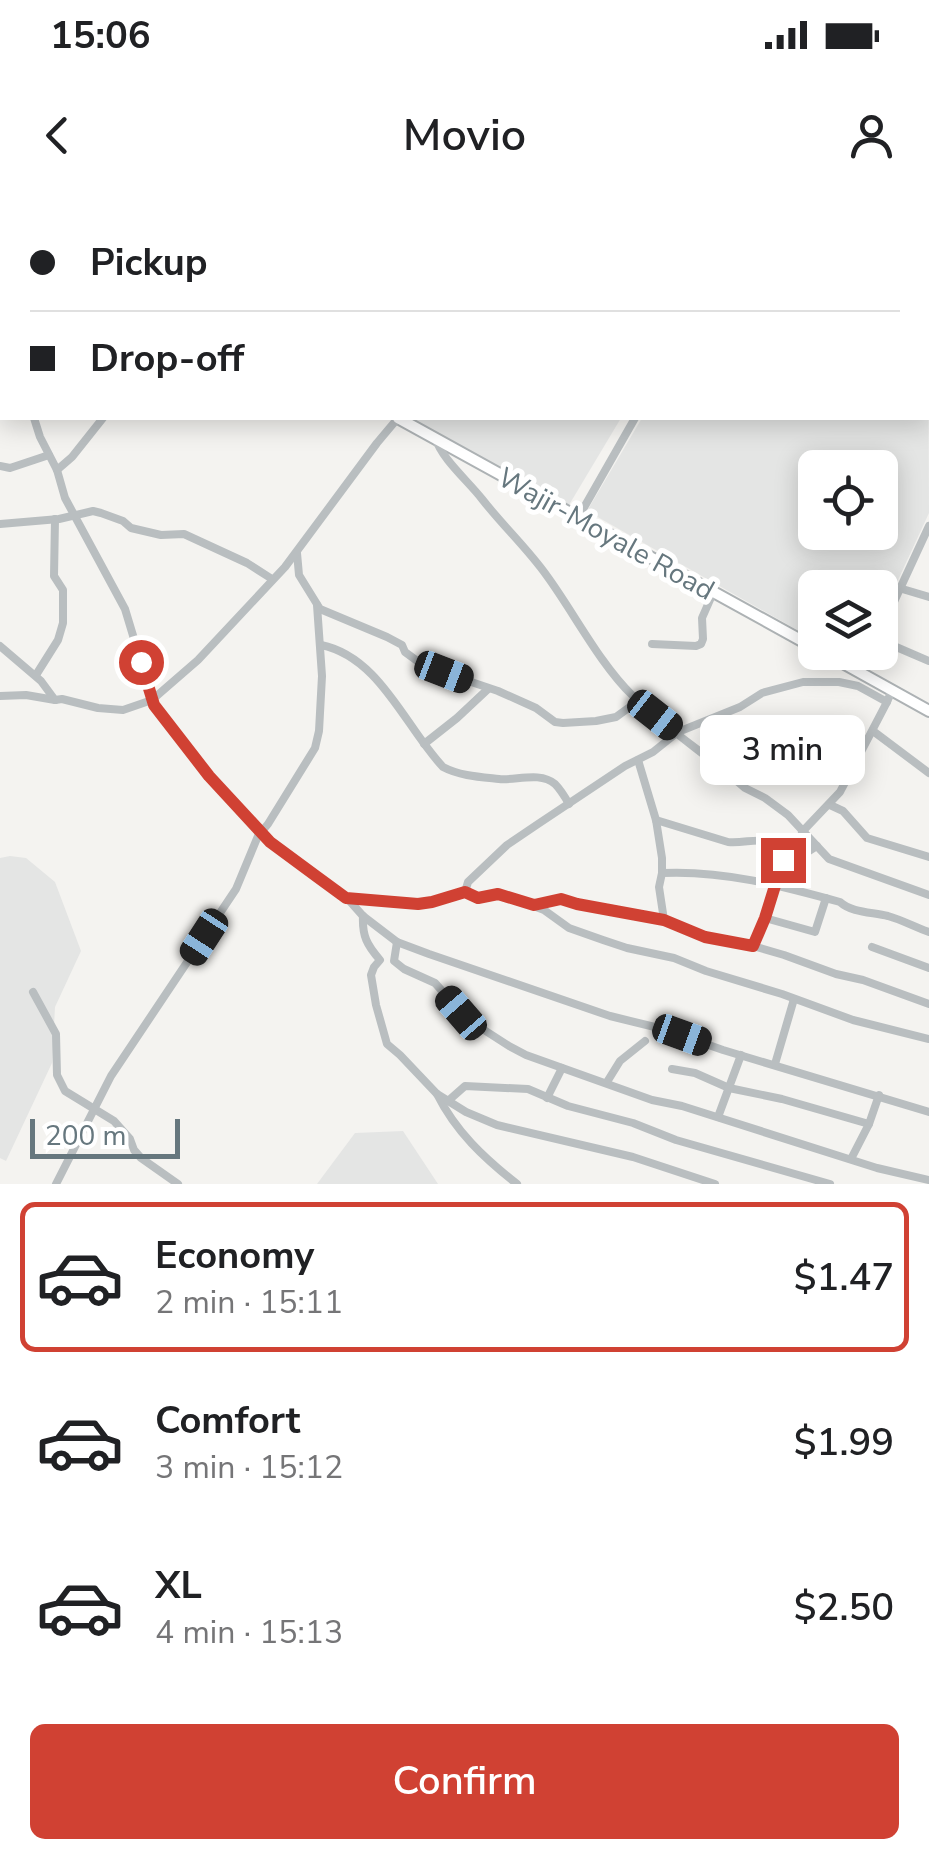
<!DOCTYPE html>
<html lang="en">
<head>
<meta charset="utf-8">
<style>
	:root { --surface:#fff; --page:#f6f6f6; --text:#202124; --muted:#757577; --line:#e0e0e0; --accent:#d04133 }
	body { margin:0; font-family:"Nunito Sans",sans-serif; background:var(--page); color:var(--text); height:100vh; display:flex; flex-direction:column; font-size:38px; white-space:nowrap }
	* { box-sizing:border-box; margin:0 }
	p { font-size:32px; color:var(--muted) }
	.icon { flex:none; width:55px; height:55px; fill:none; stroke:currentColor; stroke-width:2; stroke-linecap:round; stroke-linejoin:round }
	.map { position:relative; height:984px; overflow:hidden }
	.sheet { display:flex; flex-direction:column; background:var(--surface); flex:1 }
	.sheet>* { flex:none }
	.guide { position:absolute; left:0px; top:0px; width:930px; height:220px; box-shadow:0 5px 25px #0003; display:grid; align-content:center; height:220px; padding:0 30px; background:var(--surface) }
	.buttons { position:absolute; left:798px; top:250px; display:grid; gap:20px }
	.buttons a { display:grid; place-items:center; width:100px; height:100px; border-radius:15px; background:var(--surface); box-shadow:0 5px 25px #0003; font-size:50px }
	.scale { position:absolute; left:30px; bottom:25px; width:150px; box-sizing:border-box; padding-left:10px; border:5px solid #66777e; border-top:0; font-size:28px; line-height:35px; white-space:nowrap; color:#66777e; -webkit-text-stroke:8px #fff; paint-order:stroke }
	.end { position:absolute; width:45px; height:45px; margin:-22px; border:12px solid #d04133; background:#fff; box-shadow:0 0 0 5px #fff }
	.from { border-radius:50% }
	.bubble { position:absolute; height:70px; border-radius:15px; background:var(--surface); box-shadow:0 5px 25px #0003; font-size:32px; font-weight:600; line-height:70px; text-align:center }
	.car { position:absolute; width:30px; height:60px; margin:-30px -15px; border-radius:12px; box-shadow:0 0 8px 2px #0007; background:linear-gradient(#222 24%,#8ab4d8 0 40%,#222 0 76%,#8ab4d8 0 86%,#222 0) }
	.guide b { display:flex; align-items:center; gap:35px; height:95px; font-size:38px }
	.guide b+b { border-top:2px solid var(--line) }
	.guide i { width:25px; height:25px; background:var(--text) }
	ul { padding:18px 0 0; list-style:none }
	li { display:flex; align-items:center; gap:30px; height:150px; margin:0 20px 15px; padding:0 10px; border:5px solid transparent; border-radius:15px }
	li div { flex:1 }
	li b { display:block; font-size:38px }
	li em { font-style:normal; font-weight:600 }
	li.selected { border-color:var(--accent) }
	li>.icon { width:90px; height:90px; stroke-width:1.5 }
	.button { display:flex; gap:20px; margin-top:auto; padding:20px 30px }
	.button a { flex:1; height:115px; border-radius:15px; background:var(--accent); color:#fff; font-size:40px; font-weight:600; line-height:115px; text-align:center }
	.status { display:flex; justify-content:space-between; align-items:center; height:70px; padding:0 50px; background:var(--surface); direction:ltr }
	.status svg { height:28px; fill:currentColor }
	header { display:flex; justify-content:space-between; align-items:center; height:130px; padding:0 30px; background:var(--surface); font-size:45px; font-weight:600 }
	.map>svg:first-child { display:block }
	.built { fill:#e4e5e4; fill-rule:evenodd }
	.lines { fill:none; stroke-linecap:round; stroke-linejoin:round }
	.major-casing { stroke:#adb2b4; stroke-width:14 }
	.minor { stroke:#b9bec0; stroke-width:8 }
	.major { stroke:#fff; stroke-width:10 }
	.route { stroke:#d04133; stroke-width:12 }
	.labels { text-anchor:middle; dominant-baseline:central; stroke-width:10; stroke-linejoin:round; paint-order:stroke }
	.street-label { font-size:28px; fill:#66777e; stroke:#fff }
</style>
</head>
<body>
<div class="status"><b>15:06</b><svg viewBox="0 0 49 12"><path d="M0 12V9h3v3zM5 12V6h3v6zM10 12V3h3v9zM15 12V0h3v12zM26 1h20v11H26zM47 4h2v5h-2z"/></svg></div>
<header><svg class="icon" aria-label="back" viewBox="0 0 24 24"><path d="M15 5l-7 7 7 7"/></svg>Movio<svg class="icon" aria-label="person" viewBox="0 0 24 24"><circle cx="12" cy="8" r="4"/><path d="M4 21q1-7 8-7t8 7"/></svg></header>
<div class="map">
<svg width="929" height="984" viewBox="0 0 929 984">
	<rect width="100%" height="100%" fill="#f4f3f0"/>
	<g class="built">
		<path d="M 118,0 L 749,0 L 747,2 L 116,2 Z"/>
		<path d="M 928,56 L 929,313 L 880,419 L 880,388 L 815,388 L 815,440 L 587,311 L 642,218 L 928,218 ZM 815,268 L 880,268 L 880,332 L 815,332 Z"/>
		<path d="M 408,218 L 621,218 L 569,305 Z"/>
		<path d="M 10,656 L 26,658 L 55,682 L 81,751 L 55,807 L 52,863 L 6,961 L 0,958 L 0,658 Z"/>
		<path d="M 403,931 L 438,984 L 317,984 L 355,933 Z"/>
	</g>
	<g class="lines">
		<g class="major-casing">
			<g id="major">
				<path d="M 0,2 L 2,4"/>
				<path d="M 398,218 L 815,448"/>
				<path d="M 823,452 L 929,511"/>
			</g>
		</g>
		<g class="minor">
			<path d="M 70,0 L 72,2"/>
			<path d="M 843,0 L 847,2"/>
			<path d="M 88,2 L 88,0"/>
			<path d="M 108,2 L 109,0"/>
			<path d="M 758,2 L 759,0"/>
			<path d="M 928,50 L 929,51"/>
			<path d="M 0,109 L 2,117"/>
			<path d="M 34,218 L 40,237 L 57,270 L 65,298 L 125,409 L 154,505 L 209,576 L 269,642 L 347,698 L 363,716 L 397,742 L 429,754 L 610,816 L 663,829 L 723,850 L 929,912"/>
			<path d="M 436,239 C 441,258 469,282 482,299 C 503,326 528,349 547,376 C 574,413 600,464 632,495 C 666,529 709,556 745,588 L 765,598 L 788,615 L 829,659 L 929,695"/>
			<path d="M 0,266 L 10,268 L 49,255"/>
			<path d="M 57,270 L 72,257 L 103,218"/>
			<path d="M 578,318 L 635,218"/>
			<path d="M 0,324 L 59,319 L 93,311 L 101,313 L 123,321 L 131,328 L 161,335 L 184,334 L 247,363 L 272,379"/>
			<path d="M 297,353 L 299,375 L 320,409 L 387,437 L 402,445 L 405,452 L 424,466 L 498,491 L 536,508 L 555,522 L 563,523 L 596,521 L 616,517 L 638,501"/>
			<path d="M 899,388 L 929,397"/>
			<path d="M 880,432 L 929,326"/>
			<path d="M 880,440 L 929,461"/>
			<path d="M 652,444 L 696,446 L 701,444 L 703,439 L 702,418 L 713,393"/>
			<path d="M 321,445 C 380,457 405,527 443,567 C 460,576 480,577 499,579 C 515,581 540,571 555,584 C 560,589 565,597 569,604"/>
			<path d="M 0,446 L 41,481 L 55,500 L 62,499 L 98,508 L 123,510 L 152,500 L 160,493 L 198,460 L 285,367 L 377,243 L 398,218"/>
			<path d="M 860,473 L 870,452"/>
			<path d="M 36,475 L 58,440 L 63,423 L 63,390 L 54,376 L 55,319"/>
			<path d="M 0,496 L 26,495 L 55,500"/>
			<path d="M 873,531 L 929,573"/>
			<path d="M 424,544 L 457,518 L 488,489"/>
			<path d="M 638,560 L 656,620 L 662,658 L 662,673 L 659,687 L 664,720"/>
			<path d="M 830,605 L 843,611 L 867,638 L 929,657"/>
			<path d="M 656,620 L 728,642 C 752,644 770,631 785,657"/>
			<path d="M 802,632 L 840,592 L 887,502"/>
			<path d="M 662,673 C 723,670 782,686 840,702 C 852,713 872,712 888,716 C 902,720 915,727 929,732"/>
			<path d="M 465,692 L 468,682 L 507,645 L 538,624 L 625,566 L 653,552 L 678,532 L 740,507 L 762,493 L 803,482 L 839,482 L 858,486 L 887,502 L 892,490"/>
			<path d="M 347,698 L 418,703 L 433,702 L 465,692 L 478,698 L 498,694 L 507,696 L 544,710 L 569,728 L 603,740 L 627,748 L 674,758 L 706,771 L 782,794 L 853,820 L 929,839"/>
			<path d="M 536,705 L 561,699 L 577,704 L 664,720 L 705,737 L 753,746 L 784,755 L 836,774 L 863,780 L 929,804"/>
			<path d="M 363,716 C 362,736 367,745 380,760 L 374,767 L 371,775 L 376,805 L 387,844 L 400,855 L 437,894 L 466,912 L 497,925 L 633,957 L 715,984"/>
			<path d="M 765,718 L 815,732 L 826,698"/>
			<path d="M 397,742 L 394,761 L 404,769 L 435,783 L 467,819 L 509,846 L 526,855 L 652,900 L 682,906 L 877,968 L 929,980"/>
			<path d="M 753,746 L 765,718 L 783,660 L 803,655 L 817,646"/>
			<path d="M 872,747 L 929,768"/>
			<path d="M 33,792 L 56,834 L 57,875 L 65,891 L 114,921 L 130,939 L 134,950 L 141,958 L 178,984"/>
			<path d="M 775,864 L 794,799"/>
			<path d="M 672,869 L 695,873 L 729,888 L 782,899 L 869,924"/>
			<path d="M 607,882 L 620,861 L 645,841"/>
			<path d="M 437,894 C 456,932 484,958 517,984"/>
			<path d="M 547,898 L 562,868"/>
			<path d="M 448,901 L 465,886 L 528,889 L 568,906 L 633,923 L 676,940 L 830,984"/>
			<path d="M 718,917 L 741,855"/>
			<path d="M 851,959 L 869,924 L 879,895"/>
			<path d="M 56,984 L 111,876 L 236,689 L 258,636 L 268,624 L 315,548 L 319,531 L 322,476 L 317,405"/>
		</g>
		<use href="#major" class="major"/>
	</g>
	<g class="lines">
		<path class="route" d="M 141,462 L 154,505 L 209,576 L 270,642 L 316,676 L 346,698 L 418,704 L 432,702 L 465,692 L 478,698 L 498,694 L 534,705 L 561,699 L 577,704 L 664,720 L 705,737 L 753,746 L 765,718 L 783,660"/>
	</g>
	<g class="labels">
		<g class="street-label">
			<text transform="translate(606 334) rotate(29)">Wajir-Moyale Road</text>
		</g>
	</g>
</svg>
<div class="buttons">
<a><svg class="icon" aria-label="locate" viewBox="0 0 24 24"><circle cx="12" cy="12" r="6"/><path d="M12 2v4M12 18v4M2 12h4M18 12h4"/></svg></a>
<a><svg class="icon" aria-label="layers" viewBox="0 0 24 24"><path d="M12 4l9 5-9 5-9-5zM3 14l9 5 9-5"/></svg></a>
</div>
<div class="scale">200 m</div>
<i class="end from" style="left:141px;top:462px"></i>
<i class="end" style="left:783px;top:660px"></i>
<div class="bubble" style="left:700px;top:515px;width:165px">3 min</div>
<i class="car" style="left:444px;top:472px;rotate:111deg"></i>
<i class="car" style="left:655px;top:515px;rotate:128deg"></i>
<i class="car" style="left:204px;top:737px;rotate:213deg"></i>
<i class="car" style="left:461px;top:813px;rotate:319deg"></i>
<i class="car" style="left:682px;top:835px;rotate:110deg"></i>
<div class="guide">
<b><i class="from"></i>Pickup</b>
<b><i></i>Drop-off</b>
</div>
</div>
<section class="sheet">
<ul>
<li class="selected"><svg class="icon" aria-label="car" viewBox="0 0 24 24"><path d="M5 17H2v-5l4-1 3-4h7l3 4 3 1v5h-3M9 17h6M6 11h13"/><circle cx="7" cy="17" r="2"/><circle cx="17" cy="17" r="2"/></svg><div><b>Economy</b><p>2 min · 15:11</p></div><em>$1.47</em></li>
<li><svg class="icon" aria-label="car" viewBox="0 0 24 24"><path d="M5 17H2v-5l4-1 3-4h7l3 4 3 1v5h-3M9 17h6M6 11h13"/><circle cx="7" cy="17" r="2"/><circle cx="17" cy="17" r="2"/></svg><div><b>Comfort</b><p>3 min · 15:12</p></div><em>$1.99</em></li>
<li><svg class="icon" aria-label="car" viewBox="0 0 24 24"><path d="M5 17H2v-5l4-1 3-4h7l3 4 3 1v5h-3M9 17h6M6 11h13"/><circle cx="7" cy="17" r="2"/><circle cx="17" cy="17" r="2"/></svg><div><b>XL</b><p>4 min · 15:13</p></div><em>$2.50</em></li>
</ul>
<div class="button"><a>Confirm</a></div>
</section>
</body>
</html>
